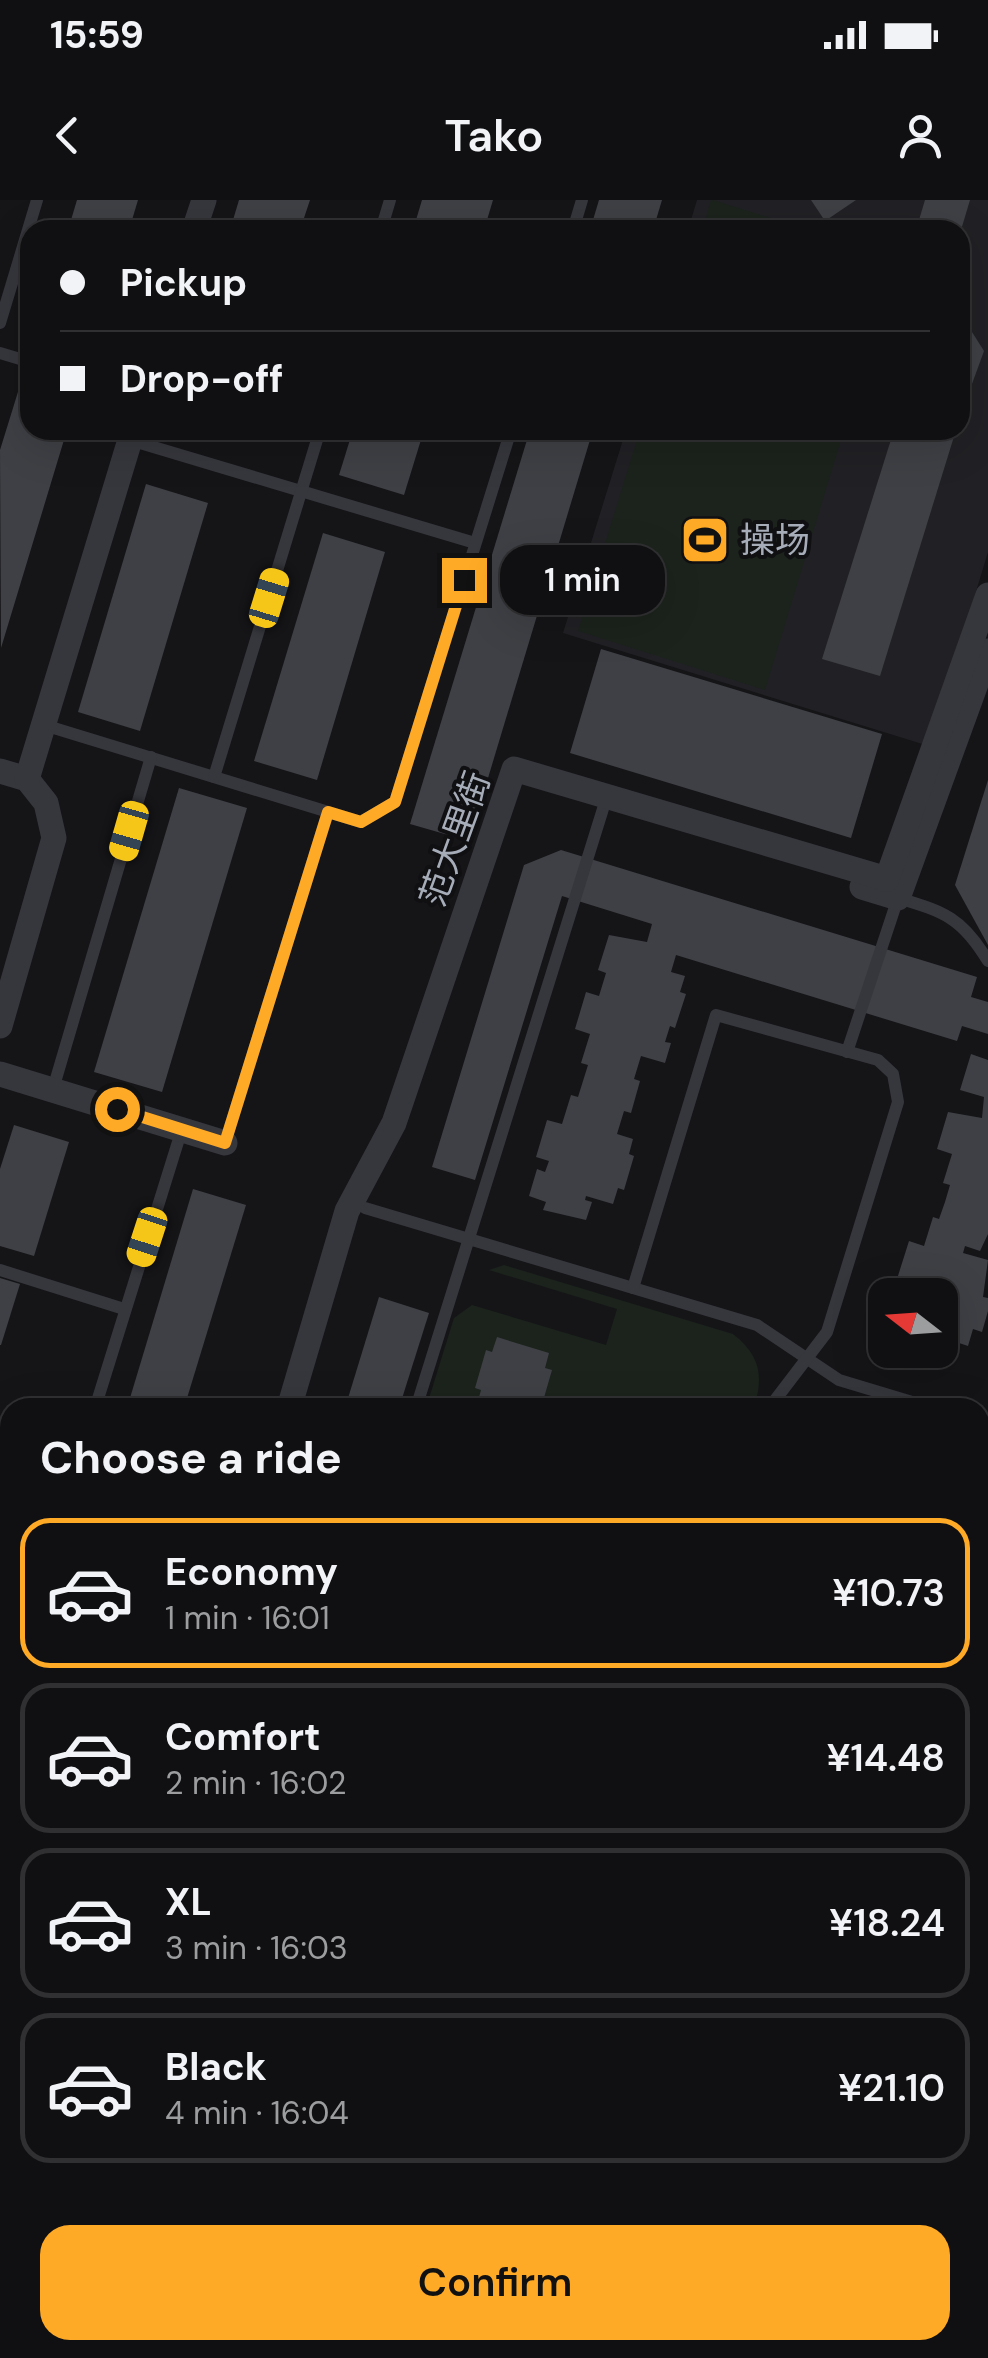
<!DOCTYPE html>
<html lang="en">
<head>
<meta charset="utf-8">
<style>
	:root { --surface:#101012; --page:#19191b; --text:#f1f3f6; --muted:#9c9d9f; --line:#303032; --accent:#ffaa26 }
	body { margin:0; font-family:"DM Sans","Noto Sans SC",sans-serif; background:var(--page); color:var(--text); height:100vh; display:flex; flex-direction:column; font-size:38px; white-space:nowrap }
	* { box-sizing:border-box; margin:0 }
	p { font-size:32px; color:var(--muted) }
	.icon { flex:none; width:55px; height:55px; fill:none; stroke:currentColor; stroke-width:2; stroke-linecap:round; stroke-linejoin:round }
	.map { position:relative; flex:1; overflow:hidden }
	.side { position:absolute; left:0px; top:1198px; width:990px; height:962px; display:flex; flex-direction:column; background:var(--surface); border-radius:30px 30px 0 0; box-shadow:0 10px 40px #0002,0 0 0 2px var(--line) }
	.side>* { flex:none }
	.banner { position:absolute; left:20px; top:20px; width:950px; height:220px; border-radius:30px; box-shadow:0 10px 40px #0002,0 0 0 2px var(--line); display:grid; align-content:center; height:220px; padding:0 40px; background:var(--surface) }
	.needle { width:65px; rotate:287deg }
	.buttons { position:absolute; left:868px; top:1078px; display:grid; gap:20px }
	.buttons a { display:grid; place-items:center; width:90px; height:90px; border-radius:20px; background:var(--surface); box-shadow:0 10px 40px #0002,0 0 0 2px var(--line); font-size:50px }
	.end { position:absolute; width:45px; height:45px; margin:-22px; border:12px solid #ffaa26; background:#111; box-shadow:0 0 0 5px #111 }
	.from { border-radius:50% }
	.bubble { position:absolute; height:70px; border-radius:30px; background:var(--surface); box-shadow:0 10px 40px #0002,0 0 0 2px var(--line); font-size:32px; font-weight:600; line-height:70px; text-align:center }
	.car { position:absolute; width:30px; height:60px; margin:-30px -15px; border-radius:12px; box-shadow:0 0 8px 2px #0007; background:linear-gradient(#f5c518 24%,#345 0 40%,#f5c518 0 76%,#345 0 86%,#f5c518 0) }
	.banner b { display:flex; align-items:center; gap:35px; height:95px; font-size:38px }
	.banner b+b { border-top:2px solid var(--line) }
	.banner i { width:25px; height:25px; background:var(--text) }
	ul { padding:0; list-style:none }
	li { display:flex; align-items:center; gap:30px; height:150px; margin:0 20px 15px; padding:0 20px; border:5px solid var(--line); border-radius:30px }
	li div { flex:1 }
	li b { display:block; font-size:38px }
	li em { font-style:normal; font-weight:600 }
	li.on { border-color:var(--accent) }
	li>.icon { width:90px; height:90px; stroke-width:1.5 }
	h2 { padding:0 40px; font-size:45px; line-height:120px }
	.primary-button { display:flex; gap:20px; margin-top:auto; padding:20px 40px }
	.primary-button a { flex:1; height:115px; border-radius:30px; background:var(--accent); color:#111; font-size:40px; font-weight:600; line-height:115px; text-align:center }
	.status { display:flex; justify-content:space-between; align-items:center; height:70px; padding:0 50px; background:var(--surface); direction:ltr }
	.status svg { height:28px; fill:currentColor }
	header { display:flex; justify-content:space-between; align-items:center; height:130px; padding:0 40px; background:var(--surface); font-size:45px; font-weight:600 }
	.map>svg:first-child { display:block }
	.built { fill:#212125 }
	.green { fill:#1b231c }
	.building { fill:#3f4045 }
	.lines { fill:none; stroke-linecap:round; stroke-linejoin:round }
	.lane { stroke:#36373d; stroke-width:12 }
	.street { stroke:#36373d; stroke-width:25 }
	.primary { stroke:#52545c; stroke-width:42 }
	.route { stroke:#ffaa26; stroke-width:12 }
	.labels { text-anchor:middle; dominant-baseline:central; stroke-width:8; stroke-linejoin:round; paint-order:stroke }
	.poi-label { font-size:35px; fill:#a6adb9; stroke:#101013; text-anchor:start }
	.street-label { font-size:35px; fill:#a6adb9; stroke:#101013 }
</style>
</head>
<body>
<div class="status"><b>15:59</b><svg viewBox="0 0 49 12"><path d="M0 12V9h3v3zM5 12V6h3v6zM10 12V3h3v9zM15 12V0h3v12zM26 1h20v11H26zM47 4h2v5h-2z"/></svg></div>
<header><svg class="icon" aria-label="back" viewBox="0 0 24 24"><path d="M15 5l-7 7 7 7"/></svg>Tako<svg class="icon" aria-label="person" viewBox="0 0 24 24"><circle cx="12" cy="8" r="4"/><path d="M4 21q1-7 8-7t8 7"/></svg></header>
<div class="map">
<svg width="988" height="2158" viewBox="0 0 988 2158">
	<rect width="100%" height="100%" fill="#151518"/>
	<g class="built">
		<path d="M 697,0 L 988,0 L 988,352 L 929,546 L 563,433 L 626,230 L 960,230 L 960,30 L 688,30 Z"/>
		<path d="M 0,1672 L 10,1675 L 10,1895 L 0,1892 Z"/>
	</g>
	<g class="green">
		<path d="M 711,0 L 713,0 L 809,30 L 702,30 Z"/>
		<path d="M 640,230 L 844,230 L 765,490 L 578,431 Z"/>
		<path d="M 504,1065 L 733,1134 C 760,1155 764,1176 754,1207 L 426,1208 L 454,1118 L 472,1105 L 606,1145 L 617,1109 L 489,1070 Z"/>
		<path d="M 0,1432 L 10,1433 L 10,1627 L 0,1633 Z"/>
	</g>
	<g class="building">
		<path d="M 77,0 L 138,0 L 129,30 L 68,30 Z"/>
		<path d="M 239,0 L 310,0 L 300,30 L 230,30 Z"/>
		<path d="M 422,0 L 493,0 L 484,30 L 413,30 Z"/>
		<path d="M 599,0 L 662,0 L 653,30 L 590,30 Z"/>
		<path d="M 811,0 L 856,0 L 825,21 Z"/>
		<path d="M 925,0 L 970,0 L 961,30 L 916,30 Z"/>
		<path d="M 960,113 L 984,151 L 961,214 L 960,213 Z"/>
		<path d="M 26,166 L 30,167 L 30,230 L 67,230 L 1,448 L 0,250 Z"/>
		<path d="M 201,230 L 240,230 L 237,242 Z"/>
		<path d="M 353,230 L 424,230 L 404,295 L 339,275 Z"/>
		<path d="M 530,230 L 593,230 L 469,641 L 410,624 Z"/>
		<path d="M 894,230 L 956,230 L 880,476 L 822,459 Z"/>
		<path d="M 146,284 L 208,303 L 140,531 L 78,512 Z"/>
		<path d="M 323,333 L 385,352 L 317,580 L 254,561 Z"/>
		<path d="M 601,449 L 882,534 L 851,638 L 570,553 Z"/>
		<path d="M 988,580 L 988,745 L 955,685 Z"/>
		<path d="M 179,588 L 247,608 L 162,892 L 94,872 Z"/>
		<path d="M 561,650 L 977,777 L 971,797 L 988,802 L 988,834 L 962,826 L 957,841 L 676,755 L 671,772 L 685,776 L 680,792 L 686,794 L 675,828 L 670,826 L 665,842 L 671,843 L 665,863 L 641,856 L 634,879 L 640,881 L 631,913 L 624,911 L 617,934 L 633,939 L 629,954 L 634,956 L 624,990 L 618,988 L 613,1004 L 586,996 L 585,1000 L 592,1002 L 586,1020 L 543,1010 L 546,1002 L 529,996 L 537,969 L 545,972 L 549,961 L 536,957 L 547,920 L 562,924 L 571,895 L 578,897 L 588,865 L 581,863 L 590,834 L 575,829 L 586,792 L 599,796 L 606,773 L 598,770 L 609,735 L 647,742 L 652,724 L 562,696 L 475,980 L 432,967 L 524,665 Z"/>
		<path d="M 971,854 L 988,860 L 988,1034 L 980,1051 L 965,1046 L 963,1053 L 988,1060 L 983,1097 L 988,1098 L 988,1111 L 982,1132 L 973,1129 L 968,1146 L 953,1141 L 948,1157 L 927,1151 L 940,1150 L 940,1095 L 928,1095 L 929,1092 L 897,1079 L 909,1041 L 924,1046 L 933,1017 L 939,1019 L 945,1002 L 950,985 L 943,983 L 952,954 L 937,949 L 948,912 L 982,918 L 984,897 L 960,890 Z"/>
		<path d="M 14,925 L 69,942 L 34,1056 L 0,1046 L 0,969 Z"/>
		<path d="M 193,989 L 246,1005 L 184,1208 L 127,1208 Z"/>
		<path d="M 0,1078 L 20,1084 L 1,1145 L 0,1145 Z"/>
		<path d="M 379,1097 L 429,1113 L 399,1208 L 345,1208 Z"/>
		<path d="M 497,1137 L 549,1153 L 545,1168 L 552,1170 L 541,1208 L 476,1208 L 481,1190 L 475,1188 L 486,1150 L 492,1152 Z"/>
		<path d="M 0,1723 L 10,1726 L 10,1816 L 0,1813 Z"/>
		<path d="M 0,2121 L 10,2124 L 10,2150 L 96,2150 L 119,2158 L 0,2158 Z"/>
	</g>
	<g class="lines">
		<g class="lane">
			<path d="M 381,30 L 390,0"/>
			<path d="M 573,30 L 582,0"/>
			<path d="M 0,123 L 37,0"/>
			<path d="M 0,153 L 30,162"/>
			<path d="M 130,240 L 475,343"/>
			<path d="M 44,525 L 361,622 L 395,602 L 511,230"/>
			<path d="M 214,577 L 320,230"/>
			<path d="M 898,698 C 945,712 962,718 988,761"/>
			<path d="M 847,852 L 898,698"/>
			<path d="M 53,889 L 151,557"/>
			<path d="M 225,943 L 328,612"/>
			<path d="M 365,1008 L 757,1125 L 839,1180 L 932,1208"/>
			<path d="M 0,1070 L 124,1109"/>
			<path d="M 633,1088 L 716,815 L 878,860 L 893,874 L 898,902 L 827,1132 L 769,1208"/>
			<path d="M 95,1208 L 182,929"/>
			<path d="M 416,1208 L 607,596"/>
			<path d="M 980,1222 L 988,1224"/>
			<path d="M 0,1415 L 10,1418"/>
			<path d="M 980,1520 L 988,1521"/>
			<path d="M 0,1661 L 10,1664"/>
			<path d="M 773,2158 L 776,2150"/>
		</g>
		<g class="street">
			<path d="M 194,30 L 204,0"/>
			<path d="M 0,571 L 27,579 L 46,603 L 54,638 L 0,826"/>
			<path d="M 27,579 L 133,230"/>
			<path d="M 862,687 L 898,698 L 988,451"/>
			<path d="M 0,874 L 225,943"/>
			<path d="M 289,1208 L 347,1011 L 394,923 L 514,569 L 887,679 L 988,395"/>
		</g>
		<g class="primary">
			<path d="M 0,1968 L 10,1971"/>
			<path d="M 0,2029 L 10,2032"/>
			<path d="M 394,2150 L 419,2158"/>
			<path d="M 583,2150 L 608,2158"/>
		</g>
	</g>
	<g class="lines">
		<path class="route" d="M 117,909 L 225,943 L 328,612 L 361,622 L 395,602 L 464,380"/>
	</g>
	<defs>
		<g id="stadium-square" transform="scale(2.5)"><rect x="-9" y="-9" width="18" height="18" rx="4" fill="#ffaa26" stroke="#101013"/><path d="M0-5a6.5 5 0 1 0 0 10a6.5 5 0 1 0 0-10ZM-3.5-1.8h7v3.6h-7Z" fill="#111"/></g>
	</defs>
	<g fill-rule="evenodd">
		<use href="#stadium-square" x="705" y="340"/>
	</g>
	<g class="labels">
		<g class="poi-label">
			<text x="740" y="340">操场</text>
		</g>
		<g class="street-label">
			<text transform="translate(455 639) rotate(-70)">范大里街</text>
		</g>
	</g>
</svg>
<div class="buttons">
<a><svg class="needle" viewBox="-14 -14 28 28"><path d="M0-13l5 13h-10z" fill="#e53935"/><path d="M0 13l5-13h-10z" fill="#9c9d9f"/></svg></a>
</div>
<i class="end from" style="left:117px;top:909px"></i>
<i class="end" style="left:464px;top:380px"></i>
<div class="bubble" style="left:500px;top:345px;width:165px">1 min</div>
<i class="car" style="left:269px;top:398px;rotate:17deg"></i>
<i class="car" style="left:129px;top:631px;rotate:196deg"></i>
<i class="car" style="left:147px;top:1037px;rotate:198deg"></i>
<div class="banner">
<b><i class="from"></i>Pickup</b>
<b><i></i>Drop-off</b>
</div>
<section class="side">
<h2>Choose a ride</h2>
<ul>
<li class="on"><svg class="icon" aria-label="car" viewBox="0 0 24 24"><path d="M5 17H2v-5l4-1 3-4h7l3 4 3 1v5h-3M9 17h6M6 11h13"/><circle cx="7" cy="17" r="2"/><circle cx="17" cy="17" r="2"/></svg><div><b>Economy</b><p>1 min · 16:01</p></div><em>¥10.73</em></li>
<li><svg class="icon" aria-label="car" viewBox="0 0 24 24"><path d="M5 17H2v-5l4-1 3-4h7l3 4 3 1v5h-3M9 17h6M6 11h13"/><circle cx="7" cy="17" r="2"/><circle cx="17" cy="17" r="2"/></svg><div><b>Comfort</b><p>2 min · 16:02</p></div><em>¥14.48</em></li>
<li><svg class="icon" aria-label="car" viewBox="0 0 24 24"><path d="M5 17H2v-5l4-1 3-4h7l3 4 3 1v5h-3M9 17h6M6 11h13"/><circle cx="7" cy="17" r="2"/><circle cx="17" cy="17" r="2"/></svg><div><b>XL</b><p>3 min · 16:03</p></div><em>¥18.24</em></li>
<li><svg class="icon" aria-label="car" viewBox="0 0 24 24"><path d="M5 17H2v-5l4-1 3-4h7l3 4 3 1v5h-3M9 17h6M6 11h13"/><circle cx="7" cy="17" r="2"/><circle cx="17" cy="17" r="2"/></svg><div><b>Black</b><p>4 min · 16:04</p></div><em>¥21.10</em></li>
</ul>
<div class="primary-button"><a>Confirm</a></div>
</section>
</div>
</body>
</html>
